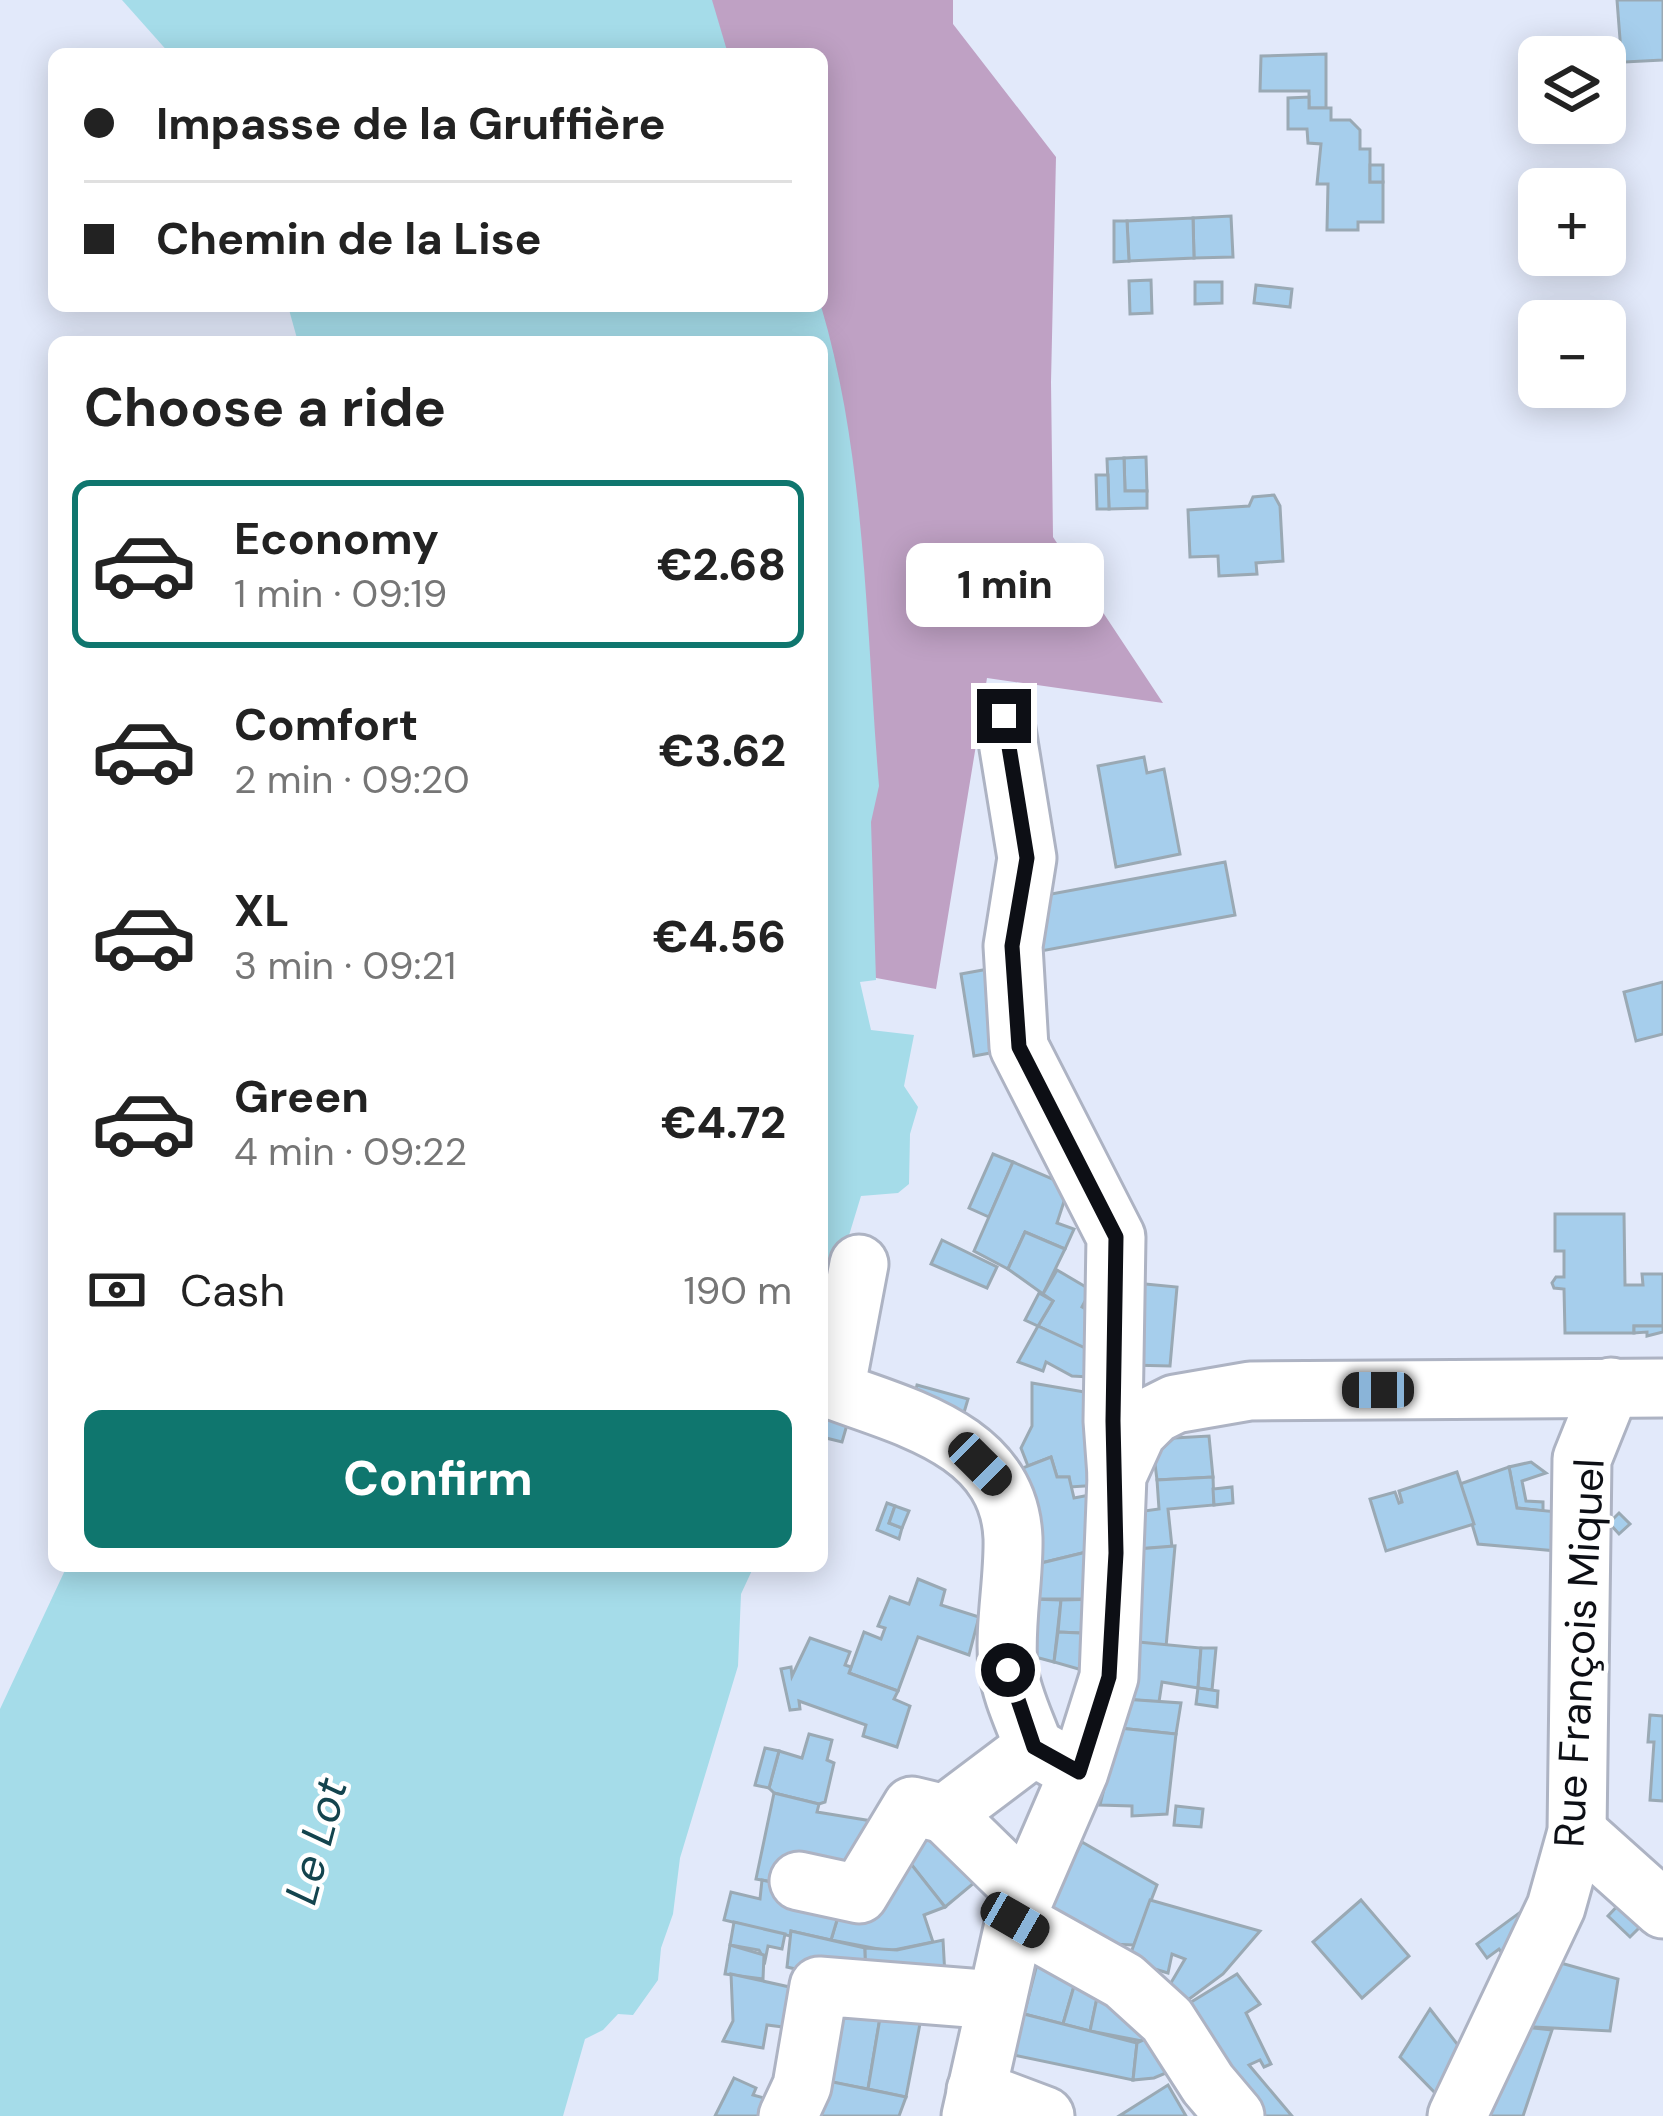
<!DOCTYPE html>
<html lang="en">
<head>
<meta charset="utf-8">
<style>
	:root { --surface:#fff; --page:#f2f2f2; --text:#222; --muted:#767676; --line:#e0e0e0; --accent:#0f766e }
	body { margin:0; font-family:"DM Sans",sans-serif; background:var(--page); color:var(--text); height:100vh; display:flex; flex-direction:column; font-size:45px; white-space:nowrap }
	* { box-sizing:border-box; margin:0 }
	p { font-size:39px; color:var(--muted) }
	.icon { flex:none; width:66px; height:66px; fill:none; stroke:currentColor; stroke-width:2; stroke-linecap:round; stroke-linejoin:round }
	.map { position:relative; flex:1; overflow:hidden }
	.drawer { position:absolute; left:48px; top:336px; width:780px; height:1236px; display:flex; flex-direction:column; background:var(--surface); border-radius:18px; box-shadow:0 6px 30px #0003 }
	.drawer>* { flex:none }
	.top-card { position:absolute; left:48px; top:48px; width:780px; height:264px; border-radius:18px; box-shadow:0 6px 30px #0003; display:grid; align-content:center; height:264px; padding:0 36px; background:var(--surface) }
	.controls { position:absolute; left:1518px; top:36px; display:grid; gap:24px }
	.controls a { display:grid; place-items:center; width:108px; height:108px; border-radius:18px; background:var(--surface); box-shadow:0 6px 30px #0003; font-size:60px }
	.end { position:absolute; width:54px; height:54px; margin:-27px; border:15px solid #0d0f15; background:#fff; box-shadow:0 0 0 6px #fff }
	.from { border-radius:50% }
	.bubble { position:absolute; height:84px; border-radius:18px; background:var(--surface); box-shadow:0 6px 30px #0003; font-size:39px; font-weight:800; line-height:84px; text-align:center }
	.car { position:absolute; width:36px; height:72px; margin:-36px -18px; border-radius:15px; box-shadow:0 0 9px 3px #0007; background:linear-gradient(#222 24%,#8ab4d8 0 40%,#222 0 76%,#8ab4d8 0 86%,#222 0) }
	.top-card b { display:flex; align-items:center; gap:42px; height:114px; font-size:45px }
	.top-card b+b { border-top:3px solid var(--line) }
	.top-card i { width:30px; height:30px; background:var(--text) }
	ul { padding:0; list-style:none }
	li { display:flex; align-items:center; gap:36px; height:168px; margin:0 24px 18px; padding:0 12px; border:6px solid transparent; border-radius:18px }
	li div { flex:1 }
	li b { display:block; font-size:45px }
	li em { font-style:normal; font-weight:800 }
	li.active { border-color:var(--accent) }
	li>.icon { width:108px; height:108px; stroke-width:1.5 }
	h2 { padding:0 36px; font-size:54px; line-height:144px }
	.pay { display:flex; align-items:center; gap:30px; height:132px; padding:0 36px; font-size:45px }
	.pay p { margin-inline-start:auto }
	.cta { display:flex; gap:24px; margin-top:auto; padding:24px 36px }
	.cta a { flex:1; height:138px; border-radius:18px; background:var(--accent); color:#fff; font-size:48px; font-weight:800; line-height:138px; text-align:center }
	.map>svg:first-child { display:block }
	.forest { fill:#bfa1c4 }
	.water { fill:#a5dce9 }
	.building { fill:#a6ceec; stroke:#9aa9b4; stroke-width:3 }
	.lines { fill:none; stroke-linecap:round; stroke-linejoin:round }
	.minor-casing { stroke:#adb3c3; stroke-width:63 }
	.minor { stroke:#fff; stroke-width:57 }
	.route { stroke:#0d0f15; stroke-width:15 }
	.labels { text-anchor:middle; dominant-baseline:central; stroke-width:9; stroke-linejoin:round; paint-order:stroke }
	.street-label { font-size:42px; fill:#0d0f15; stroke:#fff }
	.water-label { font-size:45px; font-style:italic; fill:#13444e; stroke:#fff }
</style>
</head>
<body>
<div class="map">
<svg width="1663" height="2116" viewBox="0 0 1663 2116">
	<rect width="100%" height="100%" fill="#e2e9fa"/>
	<path class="forest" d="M 674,0 L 953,0 L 953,24 L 1056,157 L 1051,382 L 1053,537 L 1163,703 L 987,678 L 936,989 L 822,968 L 822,342 L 773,306 L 822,306 L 822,54 L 690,54 Z"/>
	<g class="water">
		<path d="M 122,0 L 712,0 L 728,54 L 170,54 Z"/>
		<path d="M 288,306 L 821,306 C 866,457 866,630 879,786 L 871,822 L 876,980 L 860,982 L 871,1030 L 914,1035 L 904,1086 L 918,1107 L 910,1134 L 909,1184 L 898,1193 L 861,1196 L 822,1324 L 822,342 L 298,342 Z"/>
		<path d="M 67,1566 L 754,1566 L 741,1594 L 738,1666 L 680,1858 L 673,1914 L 661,1948 L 658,1980 L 633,2015 L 618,2014 L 603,2030 L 585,2039 L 563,2116 L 0,2116 L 0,1709 Z"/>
	</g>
	<g class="building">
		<path d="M 1617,0 L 1663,0 L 1663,60 L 1606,63 L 1606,53 L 1621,52 Z"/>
		<path d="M 1326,54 L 1326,108 L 1309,108 L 1309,91 L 1260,91 L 1261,56 Z"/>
		<path d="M 1309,97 L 1309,108 L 1331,108 L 1331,120 L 1350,120 L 1360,130 L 1360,149 L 1370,149 L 1370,182 L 1383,182 L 1383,222 L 1358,222 L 1358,230 L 1327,230 L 1328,184 L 1317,184 L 1321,144 L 1308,143 L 1307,129 L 1288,129 L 1288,98 Z"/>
		<rect x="1370" y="165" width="13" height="17"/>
		<path d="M 1231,216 L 1233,257 L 1194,258 L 1193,218 Z"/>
		<path d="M 1193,218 L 1194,258 L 1129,261 L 1127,221 Z"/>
		<path d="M 1114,221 L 1127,221 L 1129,261 L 1114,262 Z"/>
		<path d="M 1151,280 L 1152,313 L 1130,314 L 1129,281 Z"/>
		<path d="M 1195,282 L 1222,282 L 1222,303 L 1195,304 Z"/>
		<path d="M 1256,285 L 1292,289 L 1290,307 L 1254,303 Z"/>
		<path d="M 1146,457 L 1147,491 L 1125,491 L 1124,458 Z"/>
		<path d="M 1124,458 L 1125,491 L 1147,491 L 1147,508 L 1109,509 L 1107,459 Z"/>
		<path d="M 1096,475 L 1108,475 L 1109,509 L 1097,509 Z"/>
		<path d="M 1274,495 L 1280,506 L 1283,561 L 1256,563 L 1257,574 L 1219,576 L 1218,556 L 1190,557 L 1188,510 L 1249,506 L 1253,497 Z"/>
		<path d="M 1144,757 L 1147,773 L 1164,769 L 1180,854 L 1116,867 L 1098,766 Z"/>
		<path d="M 1225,862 L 1235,915 L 1025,954 L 1035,897 Z"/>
		<path d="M 999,967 L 1012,1049 L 974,1056 L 961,974 Z"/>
		<path d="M 1663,982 L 1663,1034 L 1636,1041 L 1624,992 Z"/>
		<path d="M 993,1154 L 1013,1162 L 989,1217 L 969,1208 Z"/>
		<path d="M 1013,1162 L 1069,1186 L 1057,1223 L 1074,1229 L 1065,1249 L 1025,1232 L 1008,1269 L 974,1251 Z"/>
		<path d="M 1555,1214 L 1624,1214 L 1625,1285 L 1643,1285 L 1642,1274 L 1663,1274 L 1663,1326 L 1634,1326 L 1634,1333 L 1565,1333 L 1564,1289 L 1554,1288 L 1552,1283 L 1556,1277 L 1564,1277 L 1564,1251 L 1555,1251 Z"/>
		<path d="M 1025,1232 L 1065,1249 L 1043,1294 L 1008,1269 Z"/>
		<path d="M 942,1240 L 997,1267 L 987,1288 L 931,1264 Z"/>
		<path d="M 1057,1270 L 1091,1290 L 1082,1307 L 1108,1322 L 1092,1352 L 1038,1326 L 1053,1301 L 1043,1294 Z"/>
		<path d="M 1135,1283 L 1177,1287 L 1170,1366 L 1129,1365 Z"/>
		<path d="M 1039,1293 L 1053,1301 L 1038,1326 L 1025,1320 Z"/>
		<path d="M 1038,1326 L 1102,1356 L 1089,1377 L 1072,1376 L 1046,1362 L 1043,1371 L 1018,1362 Z"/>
		<path d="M 1634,1326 L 1663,1326 L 1663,1332 L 1647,1336 L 1647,1332 L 1634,1333 Z"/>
		<path d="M 1032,1383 L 1102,1395 L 1100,1485 L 1070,1487 L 1069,1477 L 1057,1477 L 1051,1457 L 1028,1466 L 1021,1448 L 1032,1426 Z"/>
		<path d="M 917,1385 L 968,1399 L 960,1426 L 911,1410 Z"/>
		<path d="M 822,1395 L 853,1404 L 842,1442 L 822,1437 Z"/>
		<path d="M 1209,1436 L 1213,1477 L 1157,1480 L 1154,1456 L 1174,1438 Z"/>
		<path d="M 1051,1457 L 1057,1477 L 1069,1477 L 1074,1498 L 1100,1493 L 1103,1548 L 1033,1565 L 1015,1471 Z"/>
		<path d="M 1531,1462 L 1546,1473 L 1522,1481 L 1526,1501 L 1543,1502 L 1543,1511 L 1517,1508 L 1509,1467 Z"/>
		<path d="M 1509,1467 L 1517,1508 L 1558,1512 L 1557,1551 L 1478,1544 L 1460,1484 Z"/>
		<path d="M 1457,1472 L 1474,1524 L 1386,1551 L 1370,1499 L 1395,1492 L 1399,1503 L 1402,1502 L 1399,1491 Z"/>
		<path d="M 1213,1477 L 1214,1505 L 1168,1509 L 1172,1547 L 1137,1549 L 1144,1511 L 1159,1509 L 1157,1480 Z"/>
		<path d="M 1232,1487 L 1233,1503 L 1214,1505 L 1213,1489 Z"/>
		<path d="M 887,1503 L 895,1506 L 889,1523 L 902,1528 L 899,1539 L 877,1530 Z"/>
		<path d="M 895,1506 L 909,1511 L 902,1528 L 889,1523 Z"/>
		<path d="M 1619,1513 L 1630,1524 L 1619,1534 L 1609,1523 Z"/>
		<path d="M 1175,1546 L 1166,1647 L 1128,1641 L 1137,1549 Z"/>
		<path d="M 1103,1548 L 1103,1599 L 1029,1599 L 1033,1565 Z"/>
		<path d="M 918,1579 L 945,1590 L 941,1605 L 979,1617 L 969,1655 L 918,1637 L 898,1691 L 849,1673 L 864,1632 L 881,1639 L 885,1628 L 878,1626 L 890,1597 L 909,1604 Z"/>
		<path d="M 1029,1599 L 1061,1600 L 1054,1662 L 1020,1653 Z"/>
		<path d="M 1103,1599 L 1101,1634 L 1058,1632 L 1061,1600 Z"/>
		<path d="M 1058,1632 L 1101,1634 L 1096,1674 L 1054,1662 Z"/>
		<path d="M 810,1638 L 850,1652 L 845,1665 L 851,1667 L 849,1673 L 898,1691 L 894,1699 L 910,1706 L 897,1747 L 863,1736 L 866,1725 L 799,1701 L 800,1709 L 790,1710 L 781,1669 L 791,1667 L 792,1676 Z"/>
		<path d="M 1128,1641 L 1201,1648 L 1198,1688 L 1162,1682 L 1159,1702 L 1123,1699 Z"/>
		<path d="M 1201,1648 L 1216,1648 L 1212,1690 L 1198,1688 Z"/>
		<path d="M 1198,1688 L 1218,1691 L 1217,1707 L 1196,1704 Z"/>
		<path d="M 1123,1699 L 1181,1703 L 1176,1734 L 1119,1728 Z"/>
		<path d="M 1650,1715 L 1663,1716 L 1663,1801 L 1650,1800 L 1654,1742 L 1648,1742 Z"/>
		<path d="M 1119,1728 L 1176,1734 L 1167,1814 L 1132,1816 L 1132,1806 L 1100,1805 Z"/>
		<path d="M 809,1734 L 832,1740 L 827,1760 L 834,1763 L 825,1802 L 819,1804 L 774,1793 L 769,1788 L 779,1751 L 802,1758 Z"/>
		<path d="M 765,1748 L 779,1751 L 769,1788 L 755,1785 Z"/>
		<path d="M 774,1793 L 819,1804 L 817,1812 L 884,1823 L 858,1881 L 784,1884 L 756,1879 Z"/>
		<path d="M 1176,1806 L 1203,1809 L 1201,1827 L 1174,1825 Z"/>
		<path d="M 916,1824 L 974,1883 L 945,1907 L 905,1857 Z"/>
		<path d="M 1082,1842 L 1157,1885 L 1134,1945 L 1110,1944 L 1041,1917 Z"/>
		<path d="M 904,1855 L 945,1907 L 924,1915 L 933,1942 L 889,1951 L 831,1940 L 843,1900 Z"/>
		<path d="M 762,1880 L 843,1900 L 831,1940 L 791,1931 L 790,1936 L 724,1920 L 731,1892 L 760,1899 Z"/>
		<path d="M 1150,1900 L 1260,1931 L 1223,1974 L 1173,2011 L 1162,1998 L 1185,1959 L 1172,1954 L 1168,1973 L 1128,1961 Z"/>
		<path d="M 1361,1900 L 1409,1956 L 1362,1998 L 1313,1942 Z"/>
		<path d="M 1621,1902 L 1644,1923 L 1630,1937 L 1608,1916 Z"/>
		<path d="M 1526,1908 L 1514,1969 L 1499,1949 L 1487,1958 L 1477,1944 Z"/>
		<path d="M 734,1922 L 785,1934 L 782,1949 L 768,1946 L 765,1961 L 759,1950 L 730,1945 Z"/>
		<path d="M 791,1931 L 865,1948 L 866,1981 L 842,1980 L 787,1967 Z"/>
		<path d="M 943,1940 L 945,1976 L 866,1981 L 865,1948 L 897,1950 Z"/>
		<path d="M 730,1945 L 764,1955 L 763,1979 L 725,1974 Z"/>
		<path d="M 1543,1958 L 1618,1979 L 1610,2031 L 1516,2026 Z"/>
		<path d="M 1037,1964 L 1077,1976 L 1063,2024 L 1024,2014 Z"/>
		<path d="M 731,1974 L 794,1988 L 791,2028 L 767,2025 L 763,2048 L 723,2041 L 733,2021 Z"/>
		<path d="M 1237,1974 L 1260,2004 L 1246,2013 L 1271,2064 L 1264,2067 L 1260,2060 L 1249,2065 L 1292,2116 L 1247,2116 L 1183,2007 Z"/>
		<path d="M 1077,1976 L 1100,1984 L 1090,2031 L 1063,2024 Z"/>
		<path d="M 1100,1984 L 1148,2015 L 1142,2041 L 1090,2031 Z"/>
		<path d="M 844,1998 L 883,2000 L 868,2089 L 814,2079 Z"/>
		<path d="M 883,2000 L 923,2008 L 906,2097 L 868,2089 Z"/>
		<path d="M 1430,2009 L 1468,2058 L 1442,2100 L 1400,2057 Z"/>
		<path d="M 1024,2014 L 1137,2043 L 1133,2080 L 1014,2055 Z"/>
		<path d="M 1516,2026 L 1552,2030 L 1523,2116 L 1491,2116 L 1477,2111 Z"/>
		<path d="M 1159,2033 L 1180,2067 L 1154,2078 L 1133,2080 L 1137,2043 Z"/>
		<path d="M 734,2078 L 756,2088 L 753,2095 L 779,2102 L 773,2116 L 715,2116 Z"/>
		<path d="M 828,2081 L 906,2097 L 899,2116 L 817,2116 Z"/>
		<path d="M 1168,2085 L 1186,2116 L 1119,2116 Z"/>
	</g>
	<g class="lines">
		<g class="minor-casing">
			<g id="minor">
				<path d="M 1004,717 L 1027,858 L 1013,946 L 1019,1047 L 1116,1237 L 1113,1421 L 1117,1476"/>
				<path d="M 859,1264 L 835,1391 C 909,1418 1009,1442 1013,1538 C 1014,1581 1004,1625 1008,1668 C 1011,1694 1025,1722 1034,1747"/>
				<path d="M 945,1814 L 1034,1747 L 1064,1764"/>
				<path d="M 945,1814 L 1026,1893"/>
				<path d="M 1577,1832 L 1663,1909"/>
				<path d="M 799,1881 L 859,1894 L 912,1806 L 945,1814"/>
				<path d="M 1015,1920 L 1124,1981 L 1167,2020 L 1208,2084 L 1235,2116"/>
				<path d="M 976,2090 L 1045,2116"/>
				<path d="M 788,2116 L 802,2086 L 819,1986 L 995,2000"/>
				<path d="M 971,2116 L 1015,1920 L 1079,1772 L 1109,1677 L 1117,1476 L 1137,1432 L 1155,1414 L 1175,1404 L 1250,1391 L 1663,1388"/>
				<path d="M 1457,2116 L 1556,1907 L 1577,1832 L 1582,1459 L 1611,1387"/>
			</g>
		</g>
		<use href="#minor" class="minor"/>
	</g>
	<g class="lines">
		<path class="route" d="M 1004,716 L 1027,858 L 1012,946 L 1019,1047 L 1116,1237 L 1113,1421 L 1116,1553 L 1109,1677 L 1079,1772 L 1034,1747 L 1008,1670"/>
	</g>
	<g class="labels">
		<g class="street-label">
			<text transform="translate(1579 1653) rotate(-87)">Rue François Miquel</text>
		</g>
		<g class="water-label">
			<text transform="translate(316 1841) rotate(-75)">Le Lot</text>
		</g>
	</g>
</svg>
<div class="controls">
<a><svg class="icon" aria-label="layers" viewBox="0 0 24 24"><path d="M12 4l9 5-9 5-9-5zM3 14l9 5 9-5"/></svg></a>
<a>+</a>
<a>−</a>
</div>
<i class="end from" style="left:1008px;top:1670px"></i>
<i class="end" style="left:1004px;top:716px"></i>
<div class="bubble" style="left:906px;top:543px;width:198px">1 min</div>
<i class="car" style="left:1378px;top:1390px;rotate:270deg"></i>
<i class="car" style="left:980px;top:1464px;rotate:135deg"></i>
<i class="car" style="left:1015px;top:1920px;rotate:120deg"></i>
<div class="top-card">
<b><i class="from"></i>Impasse de la Gruffière</b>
<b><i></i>Chemin de la Lise</b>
</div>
<section class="drawer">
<h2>Choose a ride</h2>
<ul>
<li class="active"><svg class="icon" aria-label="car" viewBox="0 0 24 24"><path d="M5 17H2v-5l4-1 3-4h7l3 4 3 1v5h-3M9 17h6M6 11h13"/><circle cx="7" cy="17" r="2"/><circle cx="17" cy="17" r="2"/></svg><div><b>Economy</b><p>1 min · 09:19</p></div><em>€2.68</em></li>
<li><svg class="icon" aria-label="car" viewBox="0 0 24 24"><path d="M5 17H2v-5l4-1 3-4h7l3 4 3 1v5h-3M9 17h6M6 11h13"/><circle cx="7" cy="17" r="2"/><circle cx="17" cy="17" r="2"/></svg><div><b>Comfort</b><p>2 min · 09:20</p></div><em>€3.62</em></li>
<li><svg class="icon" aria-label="car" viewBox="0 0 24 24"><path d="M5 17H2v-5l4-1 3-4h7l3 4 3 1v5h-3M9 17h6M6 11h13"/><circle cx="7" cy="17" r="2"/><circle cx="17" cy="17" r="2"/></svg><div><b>XL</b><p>3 min · 09:21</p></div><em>€4.56</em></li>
<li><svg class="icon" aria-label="car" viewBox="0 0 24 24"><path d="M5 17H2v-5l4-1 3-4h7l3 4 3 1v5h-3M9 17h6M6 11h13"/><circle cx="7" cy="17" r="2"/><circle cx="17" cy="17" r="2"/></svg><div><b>Green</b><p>4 min · 09:22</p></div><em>€4.72</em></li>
</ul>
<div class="pay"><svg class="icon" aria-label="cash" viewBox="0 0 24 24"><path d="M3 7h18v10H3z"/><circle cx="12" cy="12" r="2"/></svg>Cash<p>190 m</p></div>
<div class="cta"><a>Confirm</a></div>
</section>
</div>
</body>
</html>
